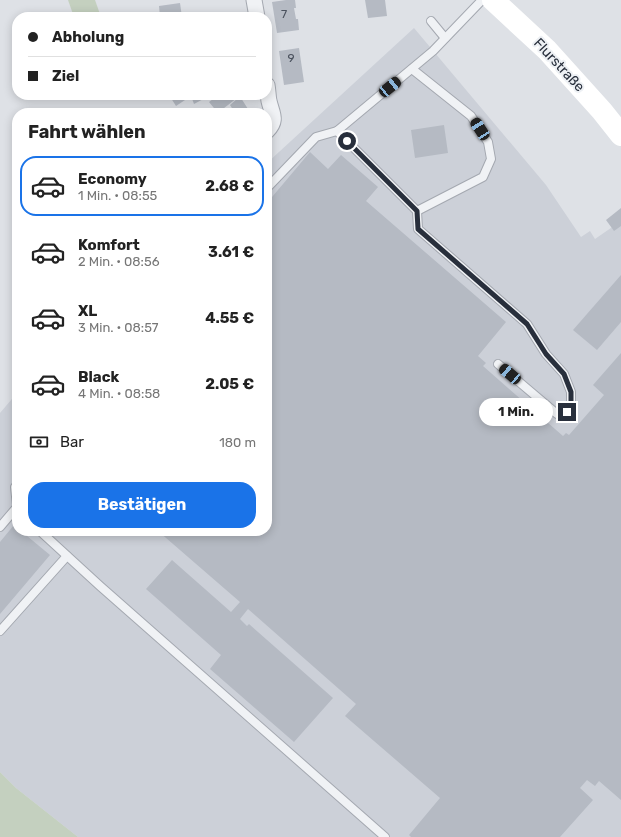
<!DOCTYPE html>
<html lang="de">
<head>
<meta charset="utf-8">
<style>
	:root { --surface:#fff; --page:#f2f2f2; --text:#222; --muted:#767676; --line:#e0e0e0; --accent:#1a73e8 }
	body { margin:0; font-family:Rubik,sans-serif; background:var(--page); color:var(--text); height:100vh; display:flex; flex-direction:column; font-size:15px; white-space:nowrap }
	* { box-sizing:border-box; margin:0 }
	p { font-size:13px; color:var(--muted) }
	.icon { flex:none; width:22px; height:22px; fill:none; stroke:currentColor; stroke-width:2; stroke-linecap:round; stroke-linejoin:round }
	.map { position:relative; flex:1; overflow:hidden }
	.details { position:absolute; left:12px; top:108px; width:260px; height:428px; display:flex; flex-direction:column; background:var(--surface); border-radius:16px; box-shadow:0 2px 10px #0003 }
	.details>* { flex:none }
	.top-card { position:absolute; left:12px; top:12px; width:260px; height:88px; border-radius:16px; box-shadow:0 2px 10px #0003; display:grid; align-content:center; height:88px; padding:0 16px; background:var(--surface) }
	.end { position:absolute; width:18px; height:18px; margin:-9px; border:5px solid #282f3c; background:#fff; box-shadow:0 0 0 2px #fff }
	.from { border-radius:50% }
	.bubble { position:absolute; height:28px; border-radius:14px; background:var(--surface); box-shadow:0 2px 10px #0003; font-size:13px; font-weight:700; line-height:28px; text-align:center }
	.car { position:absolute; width:12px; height:24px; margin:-12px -6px; border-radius:5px; box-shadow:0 0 3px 1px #0007; background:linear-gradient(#222 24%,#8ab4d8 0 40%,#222 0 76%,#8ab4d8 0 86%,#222 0) }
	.top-card b { display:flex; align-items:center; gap:14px; height:38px; font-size:15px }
	.top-card b+b { border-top:1px solid var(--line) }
	.top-card i { width:10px; height:10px; background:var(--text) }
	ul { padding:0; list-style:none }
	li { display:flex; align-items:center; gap:12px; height:60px; margin:0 8px 6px; padding:0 8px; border:2px solid transparent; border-radius:16px }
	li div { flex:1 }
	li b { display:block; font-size:15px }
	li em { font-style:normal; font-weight:700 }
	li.on { border-color:var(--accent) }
	li>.icon { width:36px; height:36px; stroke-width:1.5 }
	h2 { padding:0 16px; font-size:18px; line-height:48px }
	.pay { display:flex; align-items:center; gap:10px; height:44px; padding:0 16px; font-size:15px }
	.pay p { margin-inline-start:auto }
	.primary-button { display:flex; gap:8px; margin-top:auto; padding:8px 16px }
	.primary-button a { flex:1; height:46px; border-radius:16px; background:var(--accent); color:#fff; font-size:16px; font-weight:700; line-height:46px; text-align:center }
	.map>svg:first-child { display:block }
	.built { fill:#ccd0d8 }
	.green { fill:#c4d0bf }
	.building { fill:#b5bac3 }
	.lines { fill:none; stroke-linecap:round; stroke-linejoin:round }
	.service-casing { stroke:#a4a8b0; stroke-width:10 }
	.minor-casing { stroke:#a4a8b0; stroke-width:17 }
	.service { stroke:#f0f2f5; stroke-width:8 }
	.minor { stroke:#f0f2f5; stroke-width:15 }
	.secondary { stroke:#fff; stroke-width:22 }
	.route { stroke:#282f3c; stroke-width:5 }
	.labels { text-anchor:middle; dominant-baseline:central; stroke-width:4; stroke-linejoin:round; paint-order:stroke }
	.number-label { font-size:12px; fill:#4b525e }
	.street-label { font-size:14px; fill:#282f3c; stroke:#edf0f4 }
</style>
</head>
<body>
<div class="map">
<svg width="621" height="837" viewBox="0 0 621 837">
	<rect width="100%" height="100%" fill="#dee1e6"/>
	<path class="built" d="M 414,28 L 546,185 L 581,237 L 590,231 L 595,239 L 621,221 L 621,837 L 78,837 L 16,788 L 0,772 L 0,413 L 17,393 L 17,531 L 267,531 L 267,163 Z"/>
	<g class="green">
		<path d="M 68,0 L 95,0 L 101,17 L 74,17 Z"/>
		<path d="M 0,772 L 16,788 L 78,837 L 0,837 Z"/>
	</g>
	<g class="building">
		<path d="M 286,0 L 295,0 L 296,8 L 294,8 L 296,19 L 298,19 L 299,30 L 277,33 L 272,2 Z"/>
		<path d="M 365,0 L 385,0 L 387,16 L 368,18 Z"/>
		<path d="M 180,3 L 182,17 L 160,17 L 159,6 Z"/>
		<path d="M 299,48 L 304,82 L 284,85 L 279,51 Z"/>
		<path d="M 169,95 L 208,95 L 209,96 L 194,104 L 191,96 L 176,106 Z"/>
		<path d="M 216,95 L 234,95 L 237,98 L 219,112 L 220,113 L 218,113 L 209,102 L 217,96 Z"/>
		<path d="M 238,98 L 241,98 L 248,109 L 250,108 L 254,113 L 235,113 L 230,105 Z"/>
		<path d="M 444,125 L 448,153 L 415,158 L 411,130 Z"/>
		<path d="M 310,152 L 328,169 L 341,155 L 378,187 L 366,201 L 506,322 L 478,356 L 486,363 L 483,366 L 563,436 L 566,433 L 569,435 L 604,395 L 593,385 L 621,353 L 621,800 L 599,781 L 595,786 L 587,780 L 580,788 L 593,800 L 560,837 L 411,837 L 409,835 L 440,798 L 345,716 L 356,704 L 248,609 L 240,619 L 247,626 L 249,624 L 333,698 L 294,742 L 210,669 L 221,655 L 146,589 L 172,560 L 231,612 L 240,602 L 158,531 L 267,531 L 267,203 Z"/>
		<path d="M 621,208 L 621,226 L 614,231 L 606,220 Z"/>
		<path d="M 621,275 L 621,322 L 597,350 L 573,330 Z"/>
		<path d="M 14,525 L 17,527 L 17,531 L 21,531 L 50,555 L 0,614 L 0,542 Z"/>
	</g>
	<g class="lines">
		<g class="service-casing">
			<g id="service">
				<path d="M 431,21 L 445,38"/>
				<path d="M 412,69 L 471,116 L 488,142 L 491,159 L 483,177 L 417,211"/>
				<path d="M 337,131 L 417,211 L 418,229 L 527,324 L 546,354 L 564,374 L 571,392 L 571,407 L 567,412 L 557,414 L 498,364"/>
				<path d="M 267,188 L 316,137 L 337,131 L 433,51 L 482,0"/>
				<path d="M 17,485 L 15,487 L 17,506"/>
				<path d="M 0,527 L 17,507"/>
				<path d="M 40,531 L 100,586 L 385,837"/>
				<path d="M 0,631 L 67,556"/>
			</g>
		</g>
		<g class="minor-casing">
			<g id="minor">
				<path d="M 254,0 L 257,17"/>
				<path d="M 267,85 C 268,90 268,96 269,101 C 272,114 278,120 267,131"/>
			</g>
		</g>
		<use href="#service" class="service"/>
		<use href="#minor" class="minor"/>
		<path class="secondary" d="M 493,0 L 547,50 L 602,111 L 621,135"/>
	</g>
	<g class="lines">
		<path class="route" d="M 347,141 L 417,211 L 418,229 L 527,324 L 546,354 L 564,374 L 571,392 L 571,407 L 567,412"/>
	</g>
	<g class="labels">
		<g class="number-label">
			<text x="284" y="14">7</text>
			<text x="291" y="58">9</text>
		</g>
		<g class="street-label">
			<text transform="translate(559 65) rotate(47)">Flurstraße</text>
		</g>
	</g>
</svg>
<i class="end from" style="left:347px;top:141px"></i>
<i class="end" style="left:567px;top:412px"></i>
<div class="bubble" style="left:479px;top:398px;width:74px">1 Min.</div>
<i class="car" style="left:390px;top:87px;rotate:51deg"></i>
<i class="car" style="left:480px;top:129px;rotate:327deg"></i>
<i class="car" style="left:510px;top:374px;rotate:310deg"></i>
<div class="top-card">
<b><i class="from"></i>Abholung</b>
<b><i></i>Ziel</b>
</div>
<section class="details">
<h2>Fahrt wählen</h2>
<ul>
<li class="on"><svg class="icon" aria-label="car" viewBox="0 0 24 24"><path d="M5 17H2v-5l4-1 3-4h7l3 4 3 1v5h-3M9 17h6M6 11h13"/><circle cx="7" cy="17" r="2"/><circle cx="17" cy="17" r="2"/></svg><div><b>Economy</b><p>1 Min. · 08:55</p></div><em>2.68 €</em></li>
<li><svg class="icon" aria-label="car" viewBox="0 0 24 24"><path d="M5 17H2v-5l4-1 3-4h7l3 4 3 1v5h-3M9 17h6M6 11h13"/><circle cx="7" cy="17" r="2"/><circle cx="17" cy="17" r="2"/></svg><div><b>Komfort</b><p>2 Min. · 08:56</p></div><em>3.61 €</em></li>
<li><svg class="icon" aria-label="car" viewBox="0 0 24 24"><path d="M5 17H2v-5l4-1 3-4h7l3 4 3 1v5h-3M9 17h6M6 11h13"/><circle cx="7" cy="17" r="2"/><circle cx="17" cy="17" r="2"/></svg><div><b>XL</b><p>3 Min. · 08:57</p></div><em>4.55 €</em></li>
<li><svg class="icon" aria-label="car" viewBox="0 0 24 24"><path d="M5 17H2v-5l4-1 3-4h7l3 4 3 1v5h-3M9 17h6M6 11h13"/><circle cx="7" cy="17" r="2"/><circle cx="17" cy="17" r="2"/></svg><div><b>Black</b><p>4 Min. · 08:58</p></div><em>2.05 €</em></li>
</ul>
<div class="pay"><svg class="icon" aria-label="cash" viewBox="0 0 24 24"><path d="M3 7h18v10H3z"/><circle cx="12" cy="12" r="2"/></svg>Bar<p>180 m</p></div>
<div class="primary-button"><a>Bestätigen</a></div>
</section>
</div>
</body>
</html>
